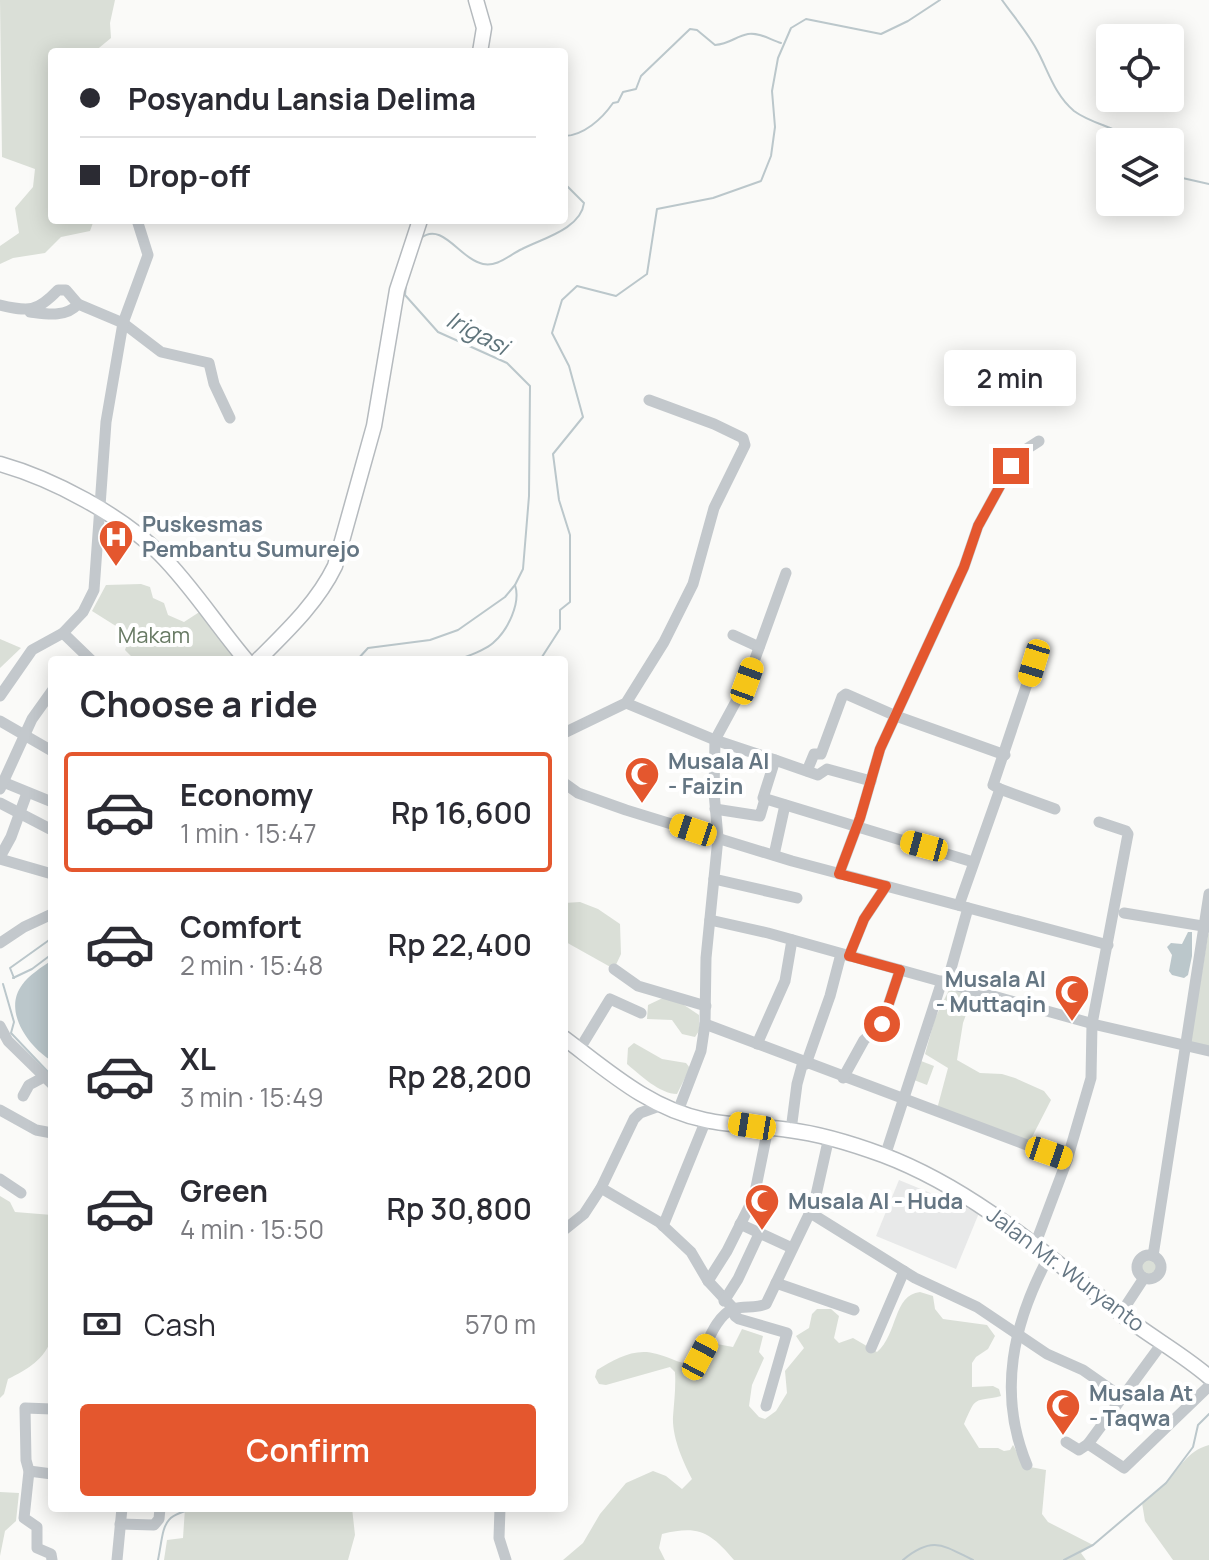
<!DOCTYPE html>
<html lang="en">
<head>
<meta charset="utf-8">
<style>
	:root { --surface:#fff; --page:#f7f7f7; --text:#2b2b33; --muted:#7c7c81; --line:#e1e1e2; --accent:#e4572e }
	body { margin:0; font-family:Manrope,sans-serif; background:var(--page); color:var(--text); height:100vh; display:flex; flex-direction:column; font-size:30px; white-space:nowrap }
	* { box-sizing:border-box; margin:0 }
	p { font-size:26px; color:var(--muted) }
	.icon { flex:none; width:44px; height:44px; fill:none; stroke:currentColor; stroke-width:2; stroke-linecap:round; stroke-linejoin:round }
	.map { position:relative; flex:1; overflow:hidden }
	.details { position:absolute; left:48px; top:656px; width:520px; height:856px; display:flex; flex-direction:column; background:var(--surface); border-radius:8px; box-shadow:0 4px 20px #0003 }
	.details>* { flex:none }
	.hud { position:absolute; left:48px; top:48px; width:520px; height:176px; border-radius:8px; box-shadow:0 4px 20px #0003; display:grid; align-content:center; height:176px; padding:0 32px; background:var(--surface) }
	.tools { position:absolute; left:1096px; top:24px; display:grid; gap:16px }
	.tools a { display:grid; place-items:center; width:88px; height:88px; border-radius:8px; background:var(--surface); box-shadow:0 4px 20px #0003; font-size:40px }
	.end { position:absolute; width:36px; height:36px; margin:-18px; border:10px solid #e4572e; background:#fff; box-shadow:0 0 0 4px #fff }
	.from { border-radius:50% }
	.bubble { position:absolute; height:56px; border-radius:8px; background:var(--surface); box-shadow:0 4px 20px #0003; font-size:26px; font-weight:600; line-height:56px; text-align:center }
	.car { position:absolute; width:24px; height:48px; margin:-24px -12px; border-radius:10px; box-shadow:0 0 6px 2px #0007; background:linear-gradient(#f5c518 24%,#345 0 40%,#f5c518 0 76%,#345 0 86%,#f5c518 0) }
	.hud b { display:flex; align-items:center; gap:28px; height:76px; font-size:30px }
	.hud b+b { border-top:2px solid var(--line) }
	.hud i { width:20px; height:20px; background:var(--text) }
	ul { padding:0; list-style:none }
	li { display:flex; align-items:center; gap:24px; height:120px; margin:0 16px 12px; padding:0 16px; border:4px solid transparent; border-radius:8px }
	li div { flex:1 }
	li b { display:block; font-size:30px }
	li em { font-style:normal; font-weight:600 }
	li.on { border-color:var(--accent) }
	li>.icon { width:72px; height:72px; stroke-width:1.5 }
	h2 { padding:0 32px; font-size:36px; line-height:96px }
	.pay { display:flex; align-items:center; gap:20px; height:88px; padding:0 32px; font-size:30px }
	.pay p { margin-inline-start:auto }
	.cta { display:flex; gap:16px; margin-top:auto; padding:16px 32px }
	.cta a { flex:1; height:92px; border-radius:8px; background:var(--accent); color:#fff; font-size:32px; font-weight:600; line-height:92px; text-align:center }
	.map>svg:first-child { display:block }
	.built { fill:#e8e9e9 }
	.green { fill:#dadfd7 }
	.water { fill:#bbc7cb }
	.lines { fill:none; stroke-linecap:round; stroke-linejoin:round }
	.stream { stroke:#bbc7cb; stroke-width:2 }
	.major-casing { stroke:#b5babe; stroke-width:17 }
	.minor { stroke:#c3c8cc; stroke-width:11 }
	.major { stroke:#fff; stroke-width:14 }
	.route { stroke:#e4572e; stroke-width:10 }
	.labels { text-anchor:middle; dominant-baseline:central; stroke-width:8; stroke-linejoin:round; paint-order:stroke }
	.poi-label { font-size:22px; font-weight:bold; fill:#657683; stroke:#fff; text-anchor:start }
	.park-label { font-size:22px; fill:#687a64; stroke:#fff }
	.street-label { font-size:22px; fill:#657683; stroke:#fff }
	.water-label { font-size:24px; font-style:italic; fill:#60757c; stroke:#fff }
</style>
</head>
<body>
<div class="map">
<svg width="1209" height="1560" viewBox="0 0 1209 1560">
	<rect width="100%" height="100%" fill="#fafaf8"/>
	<path class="built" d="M 899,1180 L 979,1213 L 956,1269 L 876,1236 Z"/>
	<g class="green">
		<path d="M 0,0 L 115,0 L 110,23 L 111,38 L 94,52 L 52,52 L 52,220 L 94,220 L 90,231 L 61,237 L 45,253 L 13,258 L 0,264 L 0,246 L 19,233 L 15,208 L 33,187 L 35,169 L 2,157 Z"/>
		<path d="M 141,584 L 150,587 L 153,598 L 164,603 L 168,615 L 184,622 L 201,611 L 241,660 L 135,660 L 125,650 L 128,641 L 119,628 L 92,611 L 106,585 Z"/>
		<path d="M 0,639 L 21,648 L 0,668 Z"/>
		<path d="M 580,902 L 598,909 L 620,924 L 621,954 L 614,969 L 564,941 L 564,903 Z"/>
		<path d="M 1209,929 L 1209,1048 L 1190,1045 Z"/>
		<path d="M 949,990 L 960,990 L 973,995 L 963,1023 L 957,1060 L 980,1073 L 1002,1074 L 1015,1078 L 1044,1091 L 1051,1100 L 1030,1141 L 937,1109 L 948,1068 L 925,1054 L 935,1018 Z"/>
		<path d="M 669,995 L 699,1015 L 699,1031 L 695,1037 L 682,1034 L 672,1020 L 647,1019 L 648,1005 Z"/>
		<path d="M 634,1043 L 662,1059 L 686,1063 L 690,1068 L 677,1094 C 660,1094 640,1075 627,1064 L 628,1048 Z"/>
		<path d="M 921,1061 L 934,1066 L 927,1085 L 914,1080 Z"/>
		<path d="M 0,1196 L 10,1202 L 15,1212 L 52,1215 L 52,1338 C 44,1360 28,1369 8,1379 L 4,1394 L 0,1398 Z"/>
		<circle cx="1150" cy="1267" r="9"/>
		<path d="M 920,1292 L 933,1296 L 935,1309 L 943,1319 L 987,1325 L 995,1336 L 988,1349 L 976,1357 L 972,1363 L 972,1387 L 993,1386 L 999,1389 L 1001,1396 C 973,1403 977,1394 964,1424 L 979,1448 L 998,1448 L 1004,1451 L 1010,1450 L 1013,1445 L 1025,1466 L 1046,1470 L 1042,1514 L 1048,1522 L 1093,1545 L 1081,1553 L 1086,1560 L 734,1560 C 710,1532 699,1525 662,1534 L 659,1548 L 665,1560 L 563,1560 L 583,1543 L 600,1514 L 626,1483 L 653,1471 L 666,1476 L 682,1489 L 692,1479 C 683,1462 672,1437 673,1417 C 674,1402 676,1388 675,1372 L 670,1367 L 606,1385 L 599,1384 L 595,1377 L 597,1370 C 615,1359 635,1347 657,1354 C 678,1360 683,1367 706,1363 L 717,1344 L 733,1347 L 742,1329 L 763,1336 L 759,1352 L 764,1358 L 752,1385 L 749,1406 L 759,1417 L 765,1419 L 776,1411 L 787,1393 L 785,1371 L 804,1348 L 796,1336 L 809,1328 L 812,1314 L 817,1309 L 831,1309 L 839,1316 L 834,1338 L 839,1343 L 853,1338 L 877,1352 C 898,1334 893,1295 920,1292 Z"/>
		<path d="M 1209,1445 L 1209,1560 L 1173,1560 L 1145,1521 L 1142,1503 C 1150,1496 1159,1490 1166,1482 C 1181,1467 1187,1451 1209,1445 Z"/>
		<path d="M 0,1492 L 19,1493 L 16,1521 L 5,1531 L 0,1556 Z"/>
		<path d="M 185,1508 L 352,1508 L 355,1535 L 348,1560 L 164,1560 L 167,1540 L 183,1538 Z"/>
	</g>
	<g class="water">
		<path d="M 1188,932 L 1192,932 L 1192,956 L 1188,975 L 1184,978 L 1172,975 L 1169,971 L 1172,955 L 1167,947 L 1171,943 L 1182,944 Z"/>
		<path d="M 52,960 L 52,1061 C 30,1048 2,1012 22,985 C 29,975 42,967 52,960 Z"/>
	</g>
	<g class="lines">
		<g class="stream">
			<path d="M 1002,0 C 1014,17 1029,34 1038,52 C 1049,73 1055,95 1074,111 C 1093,125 1118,127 1136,142"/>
			<path d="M 564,136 C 583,136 602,119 613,103 L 618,102 L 623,92 L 636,89 L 641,76 L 690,29 L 697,30 L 715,45 C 730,44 736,36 748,34 C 759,32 771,40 781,43"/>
			<path d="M 1170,171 L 1178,177 L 1209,184"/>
			<path d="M 421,238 C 442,221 460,259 483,264 C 498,267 509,255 522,249 C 541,239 581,229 584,203 L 564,183"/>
			<path d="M 357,660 L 368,648 L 430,640 L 458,630 L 505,597 L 515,585 L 523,569 L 529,496 L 530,386 L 507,363 L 438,332 L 405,295 L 406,285"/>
			<path d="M 457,660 C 468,656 484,651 493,643 C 508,630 521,603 515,585"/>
			<path d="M 540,660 L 560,629 L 560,610 L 570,602 L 570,535 L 559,500 L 553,454 L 583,417 L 569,366 L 552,333 L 562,300 L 577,286 L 616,296 L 647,274 L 657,209 L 713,198 L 761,181 L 771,156 L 775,127 L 772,91 L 778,58 L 791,28 L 806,19 L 881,34 L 908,21 L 940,0"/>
			<path d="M 13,978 L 32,969 L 52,954"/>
			<path d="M 14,978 L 10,968 L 52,938"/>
			<path d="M 3,984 L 14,1022 L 11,1033 L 50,1074"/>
			<path d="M 277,1508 L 281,1508"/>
			<path d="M 158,1560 C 165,1525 160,1514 200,1508"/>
			<path d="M 903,1560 C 933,1535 944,1546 973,1560"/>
			<path d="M 1064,1560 L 1093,1545 L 1166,1483 L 1193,1447 L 1198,1425 L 1209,1414"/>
		</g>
		<g class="major-casing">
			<g id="major">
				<path d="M 476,0 L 484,28 L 480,52"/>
				<path d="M 0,464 C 53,479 121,515 160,554 C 192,586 217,626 246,660"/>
				<path d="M 258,660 C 287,631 317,603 335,566 L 374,426 L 397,290 L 420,220"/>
				<path d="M 564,1038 C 608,1071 650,1109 705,1120 C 732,1126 762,1126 789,1130 C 822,1134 853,1144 883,1155 C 973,1189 1046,1254 1120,1313 C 1149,1336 1181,1353 1209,1377"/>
			</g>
		</g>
		<g class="minor">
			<path d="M 0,305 C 29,312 37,312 58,290 L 66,290 L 78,304 L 123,323 L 161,352 L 209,363 L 214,384 L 230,418"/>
			<path d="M 30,312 C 46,314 66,318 78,304"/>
			<path d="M 63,633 L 91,660"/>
			<path d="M 733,635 L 759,647"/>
			<path d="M 0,696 L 32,650 L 63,633 L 83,612 L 94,590 L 106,422 L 123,323 L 148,255 L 137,220"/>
			<path d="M 626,703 L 715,740 L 775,760 L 763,798 L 973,862"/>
			<path d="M 0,721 L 52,751"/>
			<path d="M 564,733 L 626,703 L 664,642 L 693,584 L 714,508 L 745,445 L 743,438 L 714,424 L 649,400"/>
			<path d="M 775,760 L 818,775 L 827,769 L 871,781"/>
			<path d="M 807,771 L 814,754 L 821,754 L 842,697 L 846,694 L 896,716 L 1005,755"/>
			<path d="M 3,782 L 52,802"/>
			<path d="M 564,783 L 578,793 L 626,810 L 792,861 L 1108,945"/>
			<path d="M 0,789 L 32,719 L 52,691"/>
			<path d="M 1000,789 L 1055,809"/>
			<path d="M 0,803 L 52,830"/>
			<path d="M 715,809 L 760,816 L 765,799"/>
			<path d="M 774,855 L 785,805"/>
			<path d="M 0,857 L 11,837 L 27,793"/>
			<path d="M 0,859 L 52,874"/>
			<path d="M 839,874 L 860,818 L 880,749 L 964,567 L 978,526 L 1011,466 L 1025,450 L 1039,441"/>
			<path d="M 714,879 L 797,898"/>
			<path d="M 959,905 L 1000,789 L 993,785 L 1034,663"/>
			<path d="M 1124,913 L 1209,927"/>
			<path d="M 710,920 L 768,933 L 1097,1025 L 1209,1051"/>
			<path d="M 0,943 L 24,927 L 52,914"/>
			<path d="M 849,956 L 864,919 L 886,886"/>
			<path d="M 614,969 L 638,986 L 706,1006"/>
			<path d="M 947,983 L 968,908"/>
			<path d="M 705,1024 L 1067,1160"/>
			<path d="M 0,1026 L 8,1041 L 52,1084"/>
			<path d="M 757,1044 L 785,981 L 792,940"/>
			<path d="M 579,1050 L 610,999 L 641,1013"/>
			<path d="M 806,1064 L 830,996 L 841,954"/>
			<path d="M 843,1078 L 864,1040 L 882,1024 L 900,970"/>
			<path d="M 23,1096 L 29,1085 L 44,1077"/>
			<path d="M 0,1110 L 36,1130 L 52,1133"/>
			<path d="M 678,1111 L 701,1051 L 705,1024 L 706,958 L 718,838 L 714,792 L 715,740 L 747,681 L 786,573"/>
			<path d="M 791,1130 L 797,1084 L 803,1062"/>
			<path d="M 885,1156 L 942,981"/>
			<path d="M 0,1179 L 21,1193"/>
			<path d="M 601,1188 L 659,1222 L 691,1252 L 708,1281 L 734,1309 L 735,1316 L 739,1319 L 787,1333 L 766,1406"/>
			<path d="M 809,1212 L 915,1278 L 977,1307 L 1047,1354 L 1083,1370 L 1123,1398"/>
			<path d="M 740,1224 L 792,1248"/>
			<path d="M 663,1226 L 706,1120"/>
			<path d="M 564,1230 L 584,1214 L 601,1188 L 634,1119 L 640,1113 L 662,1105"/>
			<path d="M 1035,1245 L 1067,1160 L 1091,1078 L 1092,1024 L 1128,834 L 1126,831 L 1099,822"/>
			<circle cx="1149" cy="1267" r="12"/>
			<path d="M 1153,1256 L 1209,894"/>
			<path d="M 708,1281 L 727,1251 L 754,1197 L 768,1128"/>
			<path d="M 776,1283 L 854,1310"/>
			<path d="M 724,1301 L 738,1279 L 759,1234"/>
			<path d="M 1121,1313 L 1144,1278"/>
			<path d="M 871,1348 L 904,1271"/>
			<path d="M 700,1357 C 708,1342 716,1316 733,1309 C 744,1305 755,1309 766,1304 L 814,1204 L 829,1137"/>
			<path d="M 52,1409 L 25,1408 L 26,1460 L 29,1471 L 24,1518 L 37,1527 L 37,1548 L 51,1554 L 52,1560"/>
			<path d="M 1066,1442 L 1079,1450 L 1088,1444 L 1163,1342"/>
			<path d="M 1088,1444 L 1124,1468 L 1209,1386"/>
			<path d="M 1027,1465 C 997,1393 1013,1323 1049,1256"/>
			<path d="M 29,1471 L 52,1474"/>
			<path d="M 500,1508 L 499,1538 L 506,1560"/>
			<path d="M 120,1524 L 154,1525 L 159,1519 L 160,1508"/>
			<path d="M 117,1560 L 122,1508"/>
		</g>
		<use href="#major" class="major"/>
	</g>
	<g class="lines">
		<path class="route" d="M 882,1024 L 900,970 L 849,956 L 864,919 L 886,886 L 839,874 L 860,818 L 880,749 L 964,567 L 978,526 L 1011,466"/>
	</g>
	<defs>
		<g id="hospital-pin" transform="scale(1.8)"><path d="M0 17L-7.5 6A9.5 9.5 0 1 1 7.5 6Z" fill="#e4572e" stroke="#fff"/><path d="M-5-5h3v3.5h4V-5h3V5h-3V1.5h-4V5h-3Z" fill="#fff"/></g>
		<g id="mosque-pin" transform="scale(1.8)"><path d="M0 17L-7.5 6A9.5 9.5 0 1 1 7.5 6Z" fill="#e4572e" stroke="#fff"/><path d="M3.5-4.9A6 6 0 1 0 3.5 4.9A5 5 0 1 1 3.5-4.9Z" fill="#fff"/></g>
	</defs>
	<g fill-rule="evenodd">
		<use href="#hospital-pin" x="116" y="537"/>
		<use href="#mosque-pin" x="642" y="774"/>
		<use href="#mosque-pin" x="1072" y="992"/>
		<use href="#mosque-pin" x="762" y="1201"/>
		<use href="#mosque-pin" x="1063" y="1406"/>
	</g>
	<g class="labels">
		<g class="poi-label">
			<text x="142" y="524">Puskesmas<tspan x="142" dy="25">Pembantu Sumurejo</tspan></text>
			<text x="668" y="761">Musala Al<tspan x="668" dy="25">- Faizin</tspan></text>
			<text x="1046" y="979" text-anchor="end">Musala Al<tspan x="1046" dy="25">- Muttaqin</tspan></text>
			<text x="788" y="1201">Musala Al - Huda</text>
			<text x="1089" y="1393">Musala At<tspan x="1089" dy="25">- Taqwa</tspan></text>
		</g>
		<g class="park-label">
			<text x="154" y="635">Makam</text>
		</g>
		<g class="street-label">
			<text transform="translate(1066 1269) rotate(37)">Jalan Mr. Wuryanto</text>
		</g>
		<g class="water-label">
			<text transform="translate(478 332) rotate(28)">Irigasi</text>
		</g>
	</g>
</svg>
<div class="tools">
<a><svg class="icon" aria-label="locate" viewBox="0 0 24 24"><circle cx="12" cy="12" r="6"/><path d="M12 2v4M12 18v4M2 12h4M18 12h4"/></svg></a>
<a><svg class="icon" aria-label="layers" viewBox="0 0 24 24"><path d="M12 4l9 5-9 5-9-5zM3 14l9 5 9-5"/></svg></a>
</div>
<i class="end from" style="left:882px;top:1024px"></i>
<i class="end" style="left:1011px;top:466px"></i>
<div class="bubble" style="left:944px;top:350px;width:132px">2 min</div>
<i class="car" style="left:1034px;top:663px;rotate:197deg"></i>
<i class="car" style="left:747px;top:681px;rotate:20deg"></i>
<i class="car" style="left:693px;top:830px;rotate:288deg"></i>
<i class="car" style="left:924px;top:846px;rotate:285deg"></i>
<i class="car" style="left:752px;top:1126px;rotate:279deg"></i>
<i class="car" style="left:1049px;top:1153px;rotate:109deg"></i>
<i class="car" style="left:700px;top:1357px;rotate:28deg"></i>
<div class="hud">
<b><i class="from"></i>Posyandu Lansia Delima</b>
<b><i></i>Drop-off</b>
</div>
<section class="details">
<h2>Choose a ride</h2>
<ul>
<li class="on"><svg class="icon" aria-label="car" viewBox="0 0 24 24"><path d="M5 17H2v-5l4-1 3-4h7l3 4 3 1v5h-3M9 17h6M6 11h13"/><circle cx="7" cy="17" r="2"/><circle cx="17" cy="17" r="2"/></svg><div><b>Economy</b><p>1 min · 15:47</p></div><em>Rp 16,600</em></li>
<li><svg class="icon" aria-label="car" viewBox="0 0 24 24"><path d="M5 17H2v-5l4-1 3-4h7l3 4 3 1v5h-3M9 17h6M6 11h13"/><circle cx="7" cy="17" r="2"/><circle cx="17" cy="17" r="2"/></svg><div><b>Comfort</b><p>2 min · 15:48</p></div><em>Rp 22,400</em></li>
<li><svg class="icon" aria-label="car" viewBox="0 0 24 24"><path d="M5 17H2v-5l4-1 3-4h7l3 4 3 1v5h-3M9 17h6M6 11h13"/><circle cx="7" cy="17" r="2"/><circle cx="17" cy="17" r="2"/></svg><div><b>XL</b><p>3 min · 15:49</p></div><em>Rp 28,200</em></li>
<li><svg class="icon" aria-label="car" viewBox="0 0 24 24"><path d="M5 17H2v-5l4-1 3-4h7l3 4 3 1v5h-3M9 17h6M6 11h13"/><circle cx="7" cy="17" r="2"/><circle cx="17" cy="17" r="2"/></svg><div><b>Green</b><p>4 min · 15:50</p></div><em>Rp 30,800</em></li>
</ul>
<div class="pay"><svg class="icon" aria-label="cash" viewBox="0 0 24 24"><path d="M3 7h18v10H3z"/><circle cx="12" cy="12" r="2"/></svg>Cash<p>570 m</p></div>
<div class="cta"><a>Confirm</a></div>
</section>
</div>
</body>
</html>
